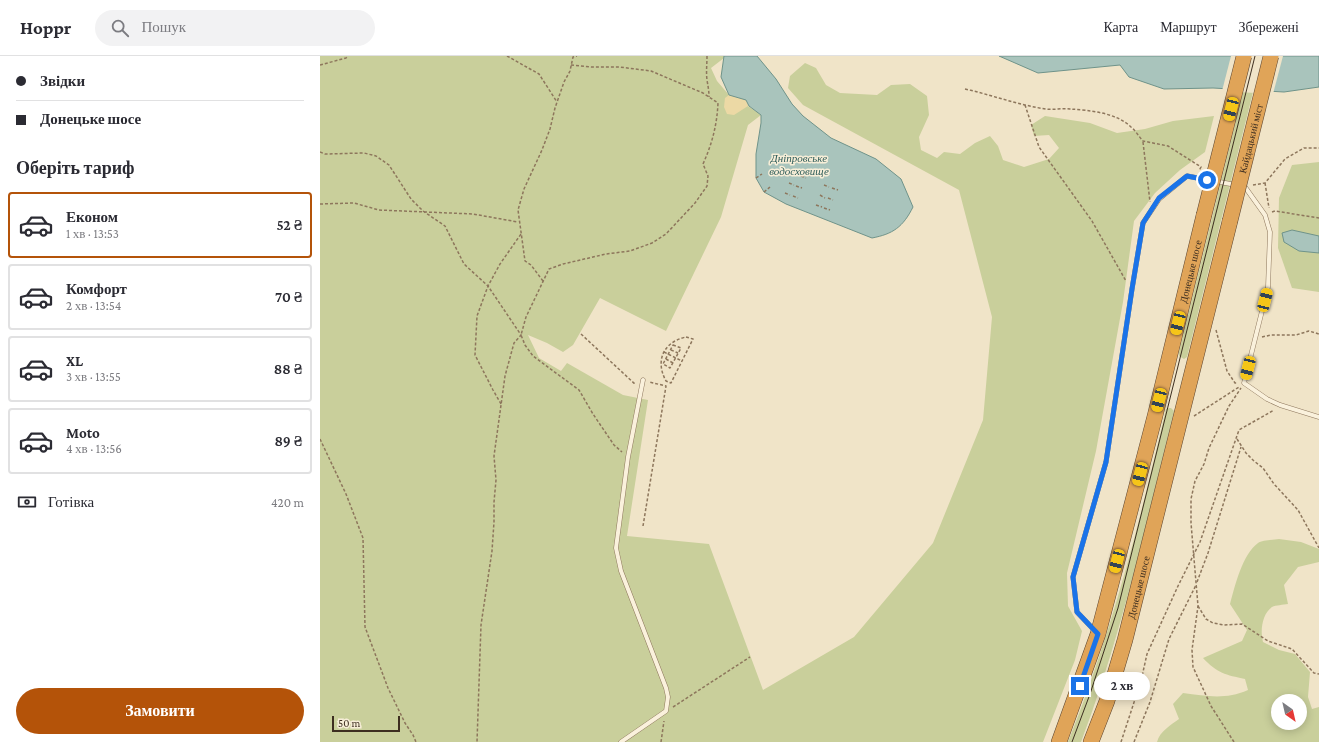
<!DOCTYPE html>
<html lang="uk">
<head>
<meta charset="utf-8">
<style>
	:root { --surface:#fff; --page:#f2f2f3; --text:#2b2b33; --muted:#7c7c81; --line:#e1e1e2; --accent:#b45309 }
	body { margin:0; font-family:"Crimson Pro",serif; background:var(--page); color:var(--text); height:100vh; display:flex; flex-direction:column; font-size:15px; white-space:nowrap }
	* { box-sizing:border-box; margin:0 }
	p { font-size:13px; color:var(--muted) }
	.icon { flex:none; width:22px; height:22px; fill:none; stroke:currentColor; stroke-width:2; stroke-linecap:round; stroke-linejoin:round }
	.map { position:relative; flex:1; overflow:hidden }
	.drawer { display:flex; flex-direction:column; background:var(--surface); width:320px }
	.drawer>* { flex:none }
	.hud { display:grid; align-content:center; height:88px; padding:0 16px; background:var(--surface) }
	.needle { width:26px; rotate:146deg }
	.tools { position:absolute; left:951px; top:638px; display:grid; gap:8px }
	.tools a { display:grid; place-items:center; width:36px; height:36px; border-radius:50%; background:var(--surface); box-shadow:0 2px 10px #0003; font-size:20px }
	.scale { position:absolute; left:12px; bottom:10px; width:68px; box-sizing:border-box; padding-left:4px; border:2px solid #3d2e20; border-top:0; font-size:11px; line-height:14px; white-space:nowrap; color:#3d2e20; -webkit-text-stroke:3px #f7eed8; paint-order:stroke }
	.end { position:absolute; width:18px; height:18px; margin:-9px; border:5px solid #1a73e8; background:#fff; box-shadow:0 0 0 2px #fff }
	.from { border-radius:50% }
	.bubble { position:absolute; height:28px; border-radius:14px; background:var(--surface); box-shadow:0 2px 10px #0003; font-size:13px; font-weight:600; line-height:28px; text-align:center }
	.car { position:absolute; width:12px; height:24px; margin:-12px -6px; border-radius:5px; box-shadow:0 0 3px 1px #0007; background:linear-gradient(#f5c518 24%,#345 0 40%,#f5c518 0 76%,#345 0 86%,#f5c518 0) }
	.hud b { display:flex; align-items:center; gap:14px; height:38px; font-size:15px }
	.hud b+b { border-top:1px solid var(--line) }
	.hud i { width:10px; height:10px; background:var(--text) }
	ul { padding:0; list-style:none }
	li { display:flex; align-items:center; gap:12px; height:66px; margin:0 8px 6px; padding:0 8px; border:2px solid var(--line); border-radius:4px }
	li div { flex:1 }
	li b { display:block; font-size:15px }
	li em { font-style:normal; font-weight:600 }
	li.active { border-color:var(--accent) }
	li>.icon { width:36px; height:36px; stroke-width:1.5 }
	h2 { padding:0 16px; font-size:18px; line-height:48px }
	.pay { display:flex; align-items:center; gap:10px; height:44px; padding:0 16px; font-size:15px }
	.pay p { margin-inline-start:auto }
	.action { display:flex; gap:8px; margin-top:auto; padding:8px 16px }
	.action a { flex:1; height:46px; border-radius:24px; background:var(--accent); color:#fff; font-size:16px; font-weight:600; line-height:46px; text-align:center }
	header { display:flex; align-items:center; gap:24px; box-sizing:border-box; height:56px; padding:0 20px; background:var(--surface); border-bottom:1px solid var(--line) }
	header strong { font-size:19px }
	nav { display:flex; gap:22px; margin-inline-start:auto; font-size:14px }
	.search { width:280px; height:36px; background:var(--page); display:flex; align-items:center; gap:10px; box-sizing:border-box; padding:0 14px; border-radius:22px; color:var(--muted); font-size:15px }
	main { display:flex; flex:1; min-height:0 }
	.map>svg:first-child { display:block }
	.green { fill:#c9cf9b; fill-rule:evenodd }
	.sand { fill:#ecd9a5 }
	.water { fill:#a9c4bc; stroke:#6f938a }
	.pier { fill:#f0e4c8 }
	.lines { fill:none; stroke-linecap:round; stroke-linejoin:round }
	.lane-casing { stroke:#8d765c; stroke-width:5 }
	.highway-casing { stroke:#5b4430; stroke-width:16 }
	.path { stroke:#8d765c; stroke-width:1.5; stroke-dasharray:3 2; stroke-linecap:butt }
	.lane { stroke:#faf1dc; stroke-width:4 }
	.highway { stroke:#e0a458; stroke-width:15 }
	.tram { stroke:#3d2e20; stroke-width:1 }
	.highway-bridge-casing { stroke:#5b4430; stroke-width:16; stroke-linecap:butt }
	.highway-bridge { stroke:#e0a458; stroke-width:15 }
	.route { stroke:#1a73e8; stroke-width:5 }
	.labels { text-anchor:middle; dominant-baseline:central; stroke-width:3; stroke-linejoin:round; paint-order:stroke }
	.street-label { font-size:10px; fill:#3d2e20; stroke:#f7eed8 }
	.water-label { font-size:11px; font-style:italic; fill:#2f5d5a; stroke:#f7eed8 }
</style>
</head>
<body>
<header>
<strong>Hoppr</strong>
<div class="search"><svg class="icon" aria-label="search" viewBox="0 0 24 24"><circle cx="10" cy="10" r="6"/><path d="M15 15l6 6"/></svg>Пошук</div>
<nav><a>Карта</a><a>Маршрут</a><a>Збережені</a></nav>
</header>
<main>
<section class="drawer">
<div class="hud">
<b><i class="from"></i>Звідки</b>
<b><i></i>Донецьке шосе</b>
</div>
<h2>Оберіть тариф</h2>
<ul>
<li class="active"><svg class="icon" aria-label="car" viewBox="0 0 24 24"><path d="M5 17H2v-5l4-1 3-4h7l3 4 3 1v5h-3M9 17h6M6 11h13"/><circle cx="7" cy="17" r="2"/><circle cx="17" cy="17" r="2"/></svg><div><b>Економ</b><p>1 хв · 13:53</p></div><em>52 ₴</em></li>
<li><svg class="icon" aria-label="car" viewBox="0 0 24 24"><path d="M5 17H2v-5l4-1 3-4h7l3 4 3 1v5h-3M9 17h6M6 11h13"/><circle cx="7" cy="17" r="2"/><circle cx="17" cy="17" r="2"/></svg><div><b>Комфорт</b><p>2 хв · 13:54</p></div><em>70 ₴</em></li>
<li><svg class="icon" aria-label="car" viewBox="0 0 24 24"><path d="M5 17H2v-5l4-1 3-4h7l3 4 3 1v5h-3M9 17h6M6 11h13"/><circle cx="7" cy="17" r="2"/><circle cx="17" cy="17" r="2"/></svg><div><b>XL</b><p>3 хв · 13:55</p></div><em>88 ₴</em></li>
<li><svg class="icon" aria-label="car" viewBox="0 0 24 24"><path d="M5 17H2v-5l4-1 3-4h7l3 4 3 1v5h-3M9 17h6M6 11h13"/><circle cx="7" cy="17" r="2"/><circle cx="17" cy="17" r="2"/></svg><div><b>Moto</b><p>4 хв · 13:56</p></div><em>89 ₴</em></li>
</ul>
<div class="pay"><svg class="icon" aria-label="cash" viewBox="0 0 24 24"><path d="M3 7h18v10H3z"/><circle cx="12" cy="12" r="2"/></svg>Готівка<p>420 m</p></div>
<div class="action"><a>Замовити</a></div>
</section>
<div class="map">
<svg width="999" height="686" viewBox="0 0 999 686">
	<rect width="100%" height="100%" fill="#f0e4c8"/>
	<g class="green">
		<path d="M 0,0 L 404,0 L 404,2 L 391,12 L 397,25 L 409,39 L 426,44 L 428,50 L 441,59 L 428,69 L 401,161 L 346,275 L 280,242 L 253,289 L 243,296 L 227,287 L 208,279 L 219,302 L 241,315 L 247,307 L 303,339 L 328,344 L 307,480 L 389,488 L 443,634 L 534,581 L 613,487 L 663,364 L 672,261 L 639,134 L 483,49 L 468,32 L 470,20 L 485,7 L 496,12 L 506,29 L 520,37 L 557,39 L 571,29 L 590,28 L 607,40 L 609,59 L 599,81 L 601,94 L 617,102 L 624,96 L 640,98 L 655,87 L 670,80 L 678,90 L 683,104 L 704,111 L 729,103 L 739,92 L 729,79 L 714,80 L 711,69 L 725,60 L 770,67 L 797,77 L 825,73 L 853,65 L 894,60 L 885,96 L 860,114 L 835,137 L 814,165 L 803,246 L 776,395 L 747,517 L 748,550 L 762,575 L 755,604 L 723,686 L 0,686 Z"/>
		<path d="M 932,0 L 942,0 L 867,301 L 864,303 L 859,300 L 859,296 Z"/>
		<path d="M 999,106 L 999,236 L 972,232 L 958,192 L 959,142 L 972,109 Z"/>
		<path d="M 849,352 L 851,352 L 854,355 C 826,467 802,578 761,686 L 748,686 C 791,579 820,466 846,353 Z"/>
		<path d="M 959,483 L 981,486 L 999,493 L 999,506 L 978,511 L 964,529 L 968,548 C 963,549 956,549 952,551 C 942,558 940,575 943,586 L 959,594 L 975,598 L 990,616 L 988,641 L 992,653 L 999,651 L 999,686 L 837,686 C 840,675 851,669 859,663 L 853,648 L 863,637 C 887,640 905,644 928,634 L 925,623 C 906,619 897,617 883,602 L 922,585 L 927,574 L 910,548 C 915,530 922,499 938,487 C 942,484 953,484 959,483 ZM 958,645 L 980,645 L 980,667 L 958,667 Z"/>
	</g>
	<path class="sand" d="M 409,39 L 426,44 L 428,50 L 414,59 L 407,58 L 404,51 L 405,42 Z"/>
	<g class="water">
		<path d="M 404,0 L 437,0 L 456,23 L 472,48 L 483,60 L 511,82 L 556,103 L 581,123 L 593,151 C 583,171 573,178 552,182 L 466,148 L 444,136 L 436,122 L 436,98 L 441,67 L 441,59 L 429,50 L 426,44 L 409,39 L 401,21 Z"/>
		<path d="M 679,0 L 999,0 L 999,31 L 964,36 L 893,32 L 844,33 L 809,21 L 800,9 L 718,17 Z"/>
		<path d="M 972,174 L 999,180 L 999,197 L 979,195 L 964,186 L 962,177 Z"/>
	</g>
	<path class="pier" d="M 911,0 L 963,0 L 953,38 L 902,35 Z"/>
	<g class="lines">
		<g class="lane-casing">
			<g id="lane">
				<path d="M 923,131 L 925,131 L 945,159 L 950,176 L 948,231 L 924,327 L 947,343 L 960,349 L 999,361"/>
				<path d="M 775,575 L 757,556 L 753,521 L 786,406 L 812,233 L 823,167 L 839,143 L 867,120 L 916,129"/>
				<path d="M 301,686 L 346,655 L 348,641 L 346,632 L 301,515 L 296,492 L 308,401 L 323,324"/>
			</g>
		</g>
		<g class="highway-casing">
			<g id="highway">
				<path id="s1" d="M 739,686 L 778,578 L 835,360 L 884,159"/>
				<path id="s2" d="M 771,686 L 787,645 L 805,584 L 910,165"/>
			</g>
		</g>
		<g class="path">
			<path d="M 187,0 L 219,18 L 237,46"/>
			<path d="M 387,0 C 387,8 386,16 387,24 C 388,30 389,35 389,41"/>
			<path d="M 0,9 L 26,2 L 28,0"/>
			<path d="M 251,9 L 271,11 L 299,11 L 331,15 L 383,37 L 398,47 C 397,69 392,88 383,108 L 388,120 L 387,130 L 375,147 L 346,178 L 332,187 L 310,195 L 286,198 L 243,208 L 229,213 L 206,261 L 201,279 L 205,289 L 213,300 L 259,334 L 273,358 L 294,389 L 302,396"/>
			<path d="M 645,33 C 672,39 698,49 726,53 C 734,54 742,52 750,53 C 769,54 797,57 811,71 C 816,75 819,81 823,85 L 848,90 L 881,111 L 879,115"/>
			<path d="M 705,49 L 719,91 L 772,165 L 806,225"/>
			<path d="M 823,86 L 830,146"/>
			<path d="M 0,96 L 5,98 L 44,97 L 56,100 L 69,109 L 91,143 L 103,155 L 125,170 L 144,208 L 168,230 L 201,279 L 194,287 L 185,320 L 174,400 L 176,424 L 174,446 L 174,466 L 172,495 L 161,569 L 157,686"/>
			<path d="M 473,117 L 478,118"/>
			<path d="M 481,120 L 486,122"/>
			<path d="M 436,122 L 442,118"/>
			<path d="M 469,127 L 474,129"/>
			<path d="M 945,127 L 949,152"/>
			<path d="M 504,129 L 509,131"/>
			<path d="M 933,129 L 945,127 L 965,103 L 984,92 L 999,92"/>
			<path d="M 476,130 L 482,132"/>
			<path d="M 512,132 L 518,134"/>
			<path d="M 444,136 L 450,131"/>
			<path d="M 465,137 L 470,139"/>
			<path d="M 500,139 L 505,142"/>
			<path d="M 473,140 L 478,142"/>
			<path d="M 508,142 L 513,144"/>
			<path d="M 0,148 L 34,147 L 59,154 L 153,158 L 198,166"/>
			<path d="M 496,149 L 502,151"/>
			<path d="M 504,152 L 510,154"/>
			<path d="M 952,156 L 955,155 L 999,162"/>
			<path d="M 223,225 L 211,209 L 205,205 L 198,154 L 204,133 L 222,94 L 230,73 L 235,52 L 244,26 L 250,15 L 253,1 L 257,0"/>
			<path d="M 896,274 L 907,315 L 915,327 L 918,327"/>
			<path d="M 261,278 L 316,329"/>
			<path d="M 366,281 L 373,283 L 351,327 L 346,325 C 335,305 343,286 366,281 Z"/>
			<path d="M 942,281 L 951,279 L 976,279 L 989,275 L 999,278"/>
			<path d="M 353,289 L 361,292 L 350,312 L 343,308 Z"/>
			<path d="M 351,294 L 358,297"/>
			<path d="M 344,296 L 362,305"/>
			<path d="M 346,303 L 353,307"/>
			<path d="M 181,348 L 173,334 L 155,299 L 157,260 L 168,230 L 180,208 L 201,178"/>
			<path d="M 874,360 L 919,331"/>
			<path d="M 0,383 L 26,438 L 43,482 L 45,571 L 68,632 L 85,667 L 93,679 L 96,686"/>
			<path d="M 917,383 L 926,397 L 934,405 L 943,412 L 954,428 L 978,454 L 999,492"/>
			<path d="M 323,470 L 346,330 L 329,326"/>
			<path d="M 877,526 L 888,497 L 921,391"/>
			<path d="M 878,550 L 886,563 L 893,567 L 904,569 L 922,568 L 948,585 L 972,593 L 994,617 L 999,618"/>
			<path d="M 353,651 L 430,601"/>
			<path d="M 341,686 L 344,665"/>
			<path d="M 801,686 L 821,625 L 827,598 L 858,530 L 880,486 L 919,374 L 954,354"/>
			<path d="M 814,686 L 830,646 L 849,583 L 876,529"/>
			<path d="M 914,686 L 891,650 L 873,611 L 872,594 L 878,550 L 871,467 L 871,443 L 875,425 L 884,408 L 889,392 L 909,350 L 921,332"/>
		</g>
		<use href="#lane" class="lane"/>
		<use href="#highway" class="highway"/>
		<path class="tram" d="M 752,686 L 770,638 L 798,552 L 935,0"/>
		<g class="highway-bridge-casing">
			<g id="highway-bridge">
				<path d="M 884,159 L 924,0"/>
				<path id="s3" d="M 910,165 L 951,0"/>
			</g>
		</g>
		<use href="#highway-bridge" class="highway-bridge"/>
	</g>
	<g class="lines">
		<path class="route" d="M 760,630 L 778,578 L 757,556 L 753,521 L 786,406 L 812,233 L 823,167 L 839,142 L 867,120 L 887,124"/>
	</g>
	<g class="labels">
		<g class="street-label">
			<text stroke="none"><textPath href="#s3" startOffset="85">Кайдацький міст</textPath></text>
			<text stroke="none"><textPath href="#s1" startOffset="489">Донецьке шосе</textPath></text>
			<text stroke="none"><textPath href="#s2" startOffset="162">Донецьке шосе</textPath></text>
		</g>
		<g class="water-label">
			<text x="479" y="102">Дніпровське<tspan x="479" dy="13">водосховище</tspan></text>
		</g>
	</g>
</svg>
<div class="tools">
<a><svg class="needle" viewBox="-14 -14 28 28"><path d="M0-13l5 13h-10z" fill="#e53935"/><path d="M0 13l5-13h-10z" fill="#7c7c81"/></svg></a>
</div>
<div class="scale">50 m</div>
<i class="end from" style="left:887px;top:124px"></i>
<i class="end" style="left:760px;top:630px"></i>
<div class="bubble" style="left:774px;top:616px;width:56px">2 хв</div>
<i class="car" style="left:911px;top:53px;rotate:194deg"></i>
<i class="car" style="left:945px;top:244px;rotate:14deg"></i>
<i class="car" style="left:858px;top:267px;rotate:194deg"></i>
<i class="car" style="left:928px;top:312px;rotate:194deg"></i>
<i class="car" style="left:839px;top:344px;rotate:194deg"></i>
<i class="car" style="left:820px;top:418px;rotate:195deg"></i>
<i class="car" style="left:797px;top:505px;rotate:195deg"></i>
</div>
</main>
</body>
</html>
